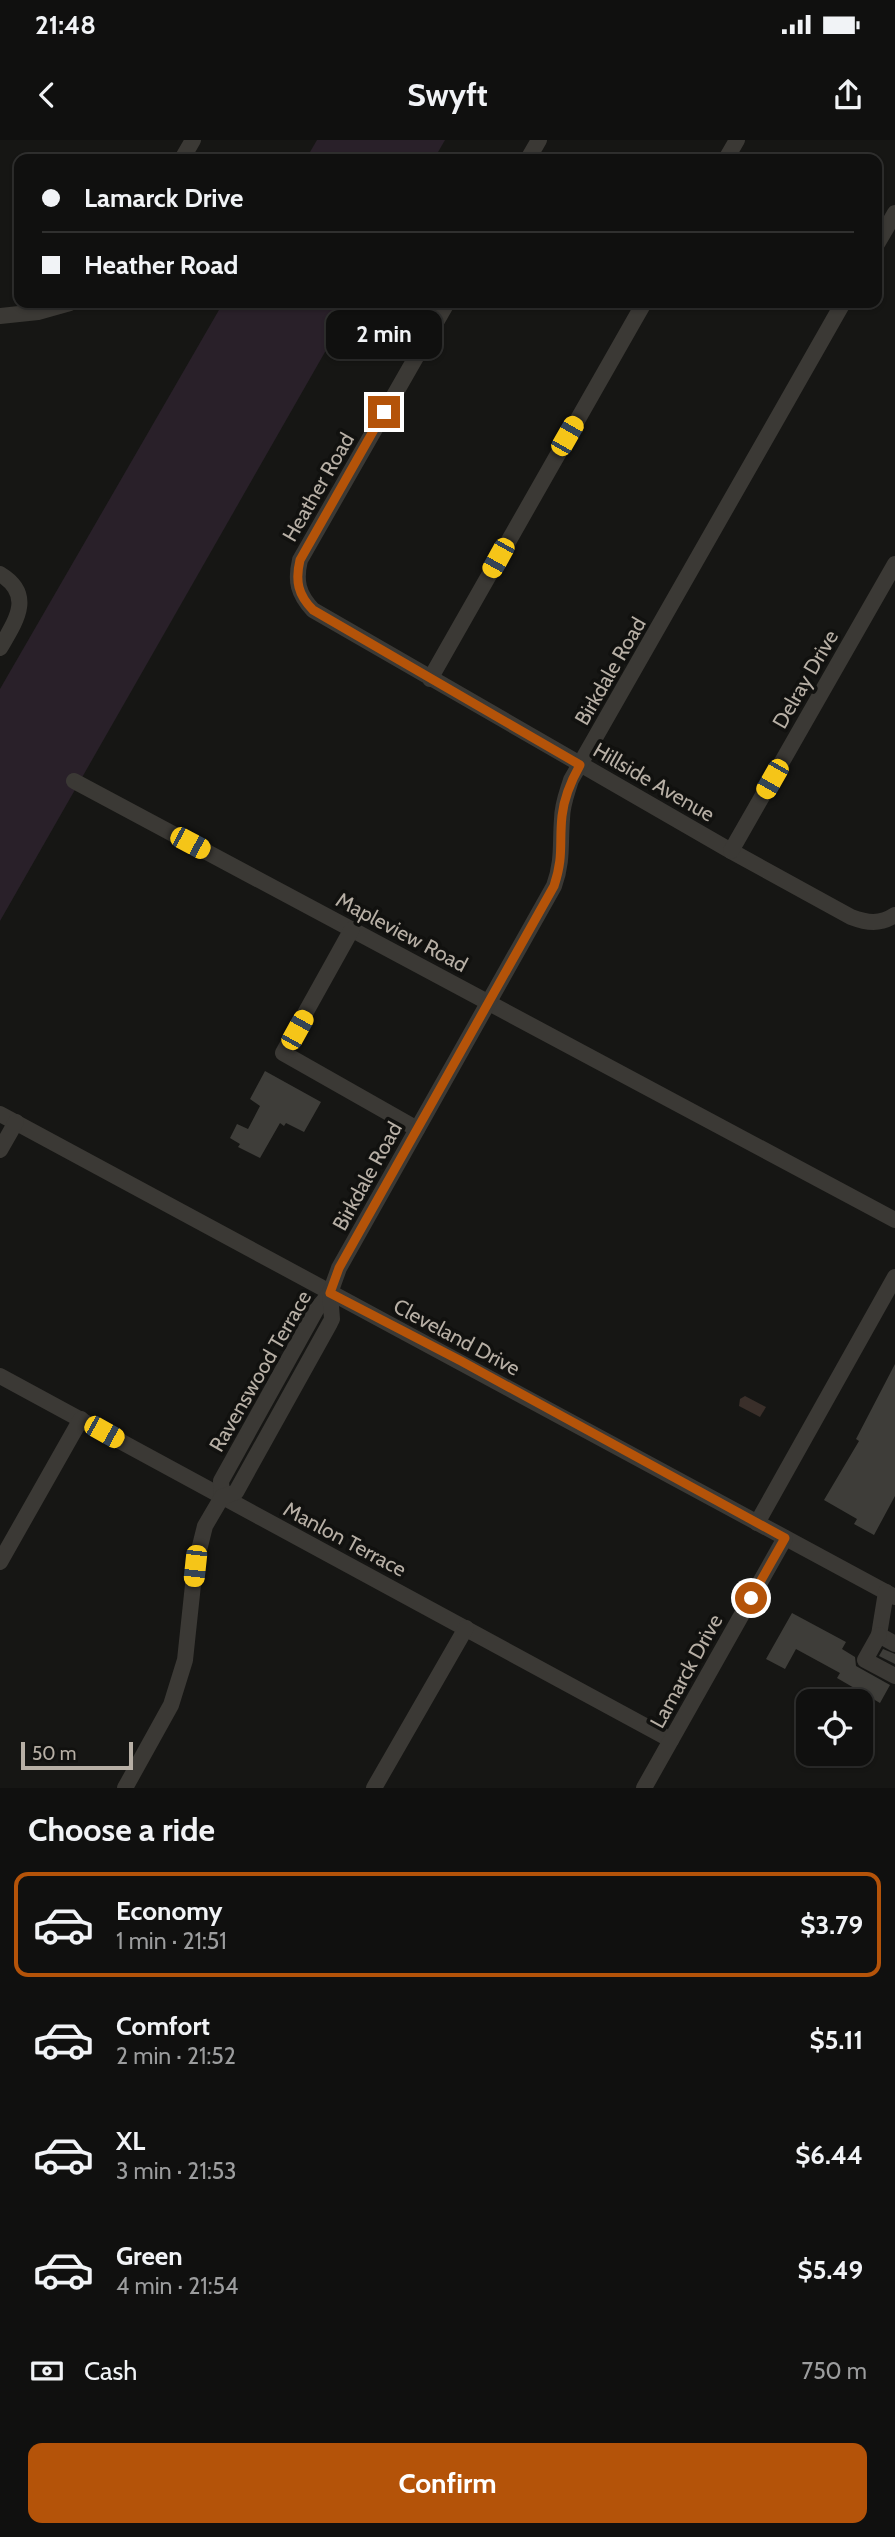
<!DOCTYPE html>
<html lang="en">
<head>
<meta charset="utf-8">
<style>
	:root { --surface:#10100f; --page:#191918; --text:#f1f3f6; --muted:#9c9d9e; --line:#30302f; --accent:#b45309 }
	body { margin:0; font-family:Cabin,sans-serif; background:var(--page); color:var(--text); height:100vh; display:flex; flex-direction:column; font-size:26px; white-space:nowrap }
	* { box-sizing:border-box; margin:0 }
	p { font-size:23px; color:var(--muted) }
	.icon { flex:none; width:38px; height:38px; fill:none; stroke:currentColor; stroke-width:2; stroke-linecap:round; stroke-linejoin:round }
	.map { position:relative; height:1648px; overflow:hidden }
	.details { display:flex; flex-direction:column; background:var(--surface); flex:1 }
	.details>* { flex:none }
	.banner { position:absolute; left:14px; top:14px; width:868px; height:154px; border-radius:14px; box-shadow:0 2px 5px #0004,0 0 0 2px var(--line); display:grid; align-content:center; height:154px; padding:0 28px; background:var(--surface) }
	.buttons { position:absolute; left:796px; top:1549px; display:grid; gap:14px }
	.buttons a { display:grid; place-items:center; width:77px; height:77px; border-radius:14px; background:var(--surface); box-shadow:0 2px 5px #0004,0 0 0 2px var(--line); font-size:35px }
	.scale { position:absolute; left:21px; bottom:18px; width:112px; box-sizing:border-box; padding-left:7px; border:4px solid #b7afa5; border-top:0; font-size:19px; line-height:24px; white-space:nowrap; color:#b7afa5; -webkit-text-stroke:5px #11110f; paint-order:stroke }
	.end { position:absolute; width:32px; height:32px; margin:-16px; border:9px solid #b45309; background:#fff; box-shadow:0 0 0 4px #fff }
	.from { border-radius:50% }
	.bubble { position:absolute; height:49px; border-radius:14px; background:var(--surface); box-shadow:0 2px 5px #0004,0 0 0 2px var(--line); font-size:23px; font-weight:700; line-height:49px; text-align:center }
	.car { position:absolute; width:21px; height:42px; margin:-21px -10px; border-radius:9px; box-shadow:0 0 5px 2px #0007; background:linear-gradient(#f5c518 24%,#345 0 40%,#f5c518 0 76%,#345 0 86%,#f5c518 0) }
	.banner b { display:flex; align-items:center; gap:24px; height:66px; font-size:26px }
	.banner b+b { border-top:2px solid var(--line) }
	.banner i { width:18px; height:18px; background:var(--text) }
	ul { padding:0; list-style:none }
	li { display:flex; align-items:center; gap:21px; height:105px; margin:0 14px 10px; padding:0 14px; border:4px solid transparent; border-radius:14px }
	li div { flex:1 }
	li b { display:block; font-size:26px }
	li em { font-style:normal; font-weight:700 }
	li.on { border-color:var(--accent) }
	li>.icon { width:63px; height:63px; stroke-width:1.5 }
	h2 { padding:0 28px; font-size:32px; line-height:84px }
	.pay { display:flex; align-items:center; gap:18px; height:77px; padding:0 28px; font-size:26px }
	.pay p { margin-inline-start:auto }
	.primary-button { display:flex; gap:14px; margin-top:auto; padding:14px 28px }
	.primary-button a { flex:1; height:80px; border-radius:14px; background:var(--accent); color:#fff; font-size:28px; font-weight:700; line-height:80px; text-align:center }
	.status { display:flex; justify-content:space-between; align-items:center; height:49px; padding:0 35px; background:var(--surface); direction:ltr }
	.status svg { height:19px; fill:currentColor }
	header { display:flex; justify-content:space-between; align-items:center; height:91px; padding:0 28px; background:var(--surface); font-size:32px; font-weight:700 }
	.map>svg:first-child { display:block }
	.green { fill:#292029 }
	.water { fill:#3a2f2a }
	.building { fill:#3e3d39 }
	.lines { fill:none; stroke-linecap:round; stroke-linejoin:round }
	.minor { stroke:#3b3935; stroke-width:16 }
	.route { stroke:#b45309; stroke-width:9 }
	.labels { text-anchor:middle; dominant-baseline:central; stroke-width:7; stroke-linejoin:round; paint-order:stroke }
	.street-label { font-size:21px; fill:#b7afa5; stroke:#11110f }
</style>
</head>
<body>
<div class="status"><b>21:48</b><svg viewBox="0 0 49 12"><path d="M0 12V9h3v3zM5 12V6h3v6zM10 12V3h3v9zM15 12V0h3v12zM26 1h20v11H26zM47 4h2v5h-2z"/></svg></div>
<header><svg class="icon" aria-label="back" viewBox="0 0 24 24"><path d="M15 5l-7 7 7 7"/></svg>Swyft<svg class="icon" aria-label="share" viewBox="0 0 24 24"><path d="M12 15V3M7 8l5-5 5 5M5 13v7h14v-7"/></svg></header>
<div class="map">
<svg width="895" height="1648" viewBox="0 0 895 1648">
	<rect width="100%" height="100%" fill="#161614"/>
	<g class="green">
		<path d="M 317,0 L 445,0 L 434,19 L 306,19 Z"/>
		<path d="M 223,163 L 353,163 L 0,781 L 0,549 Z"/>
	</g>
	<path class="water" d="M 745,1256 L 766,1267 L 760,1277 L 739,1266 L 740,1259 Z"/>
	<g class="building">
		<path d="M 265,931 L 321,962 L 304,992 L 286,983 L 284,986 L 280,983 L 260,1018 L 238,1007 L 240,1004 L 230,998 L 237,984 L 248,989 L 260,966 L 250,959 Z"/>
		<path d="M 895,1224 L 895,1356 L 874,1395 L 854,1384 L 857,1379 L 824,1360 L 859,1301 L 856,1299 Z"/>
		<path d="M 792,1473 L 846,1502 L 842,1509 L 855,1517 L 856,1526 L 890,1545 L 880,1563 L 837,1538 L 840,1533 L 796,1509 L 785,1529 L 766,1519 Z"/>
		<path d="M 883,1509 L 895,1514 L 895,1524 L 879,1516 Z"/>
	</g>
	<g class="lines">
		<g class="minor">
			<path d="M 182,19 L 193,0"/>
			<path d="M 528,19 L 539,0"/>
			<path d="M 726,19 L 737,0"/>
			<path d="M 877,104 L 895,73"/>
			<path d="M 447,163 L 300,420 C 295,441 298,454 313,470 L 731,711 L 851,777 C 867,783 880,785 895,775"/>
			<path d="M 0,176 L 38,172 L 70,163"/>
			<path d="M 0,434 C 35,455 15,482 0,508"/>
			<path d="M 430,539 L 644,163"/>
			<path d="M 74,641 L 895,1080"/>
			<path d="M 731,711 L 895,424"/>
			<path d="M 352,789 L 283,913 L 417,989"/>
			<path d="M 0,974 L 895,1457"/>
			<path d="M 0,1010 L 16,982"/>
			<path d="M 0,1236 L 671,1600"/>
			<path d="M 222,1357 L 221,1341 L 316,1170 L 330,1153"/>
			<path d="M 757,1383 L 895,1137"/>
			<path d="M 0,1422 L 81,1279"/>
			<path d="M 886,1452 L 879,1495 L 895,1504"/>
			<path d="M 879,1495 L 865,1520 L 895,1536"/>
			<path d="M 125,1648 L 171,1565 L 185,1520 L 195,1426 L 205,1386 L 222,1357 L 236,1352 L 330,1183 L 332,1179 L 330,1153 L 339,1128 L 554,746 C 563,721 560,704 562,679 C 562,665 567,653 571,640 L 843,163"/>
			<path d="M 374,1648 L 466,1488"/>
			<path d="M 644,1648 L 785,1398"/>
		</g>
	</g>
	<g class="lines">
		<path class="route" d="M 384,272 L 300,420 C 295,441 298,455 313,470 L 580,625 C 571,641 564,657 562,676 C 559,704 564,716 554,746 L 339,1128 L 330,1153 L 461,1221 L 785,1398 L 751,1458"/>
	</g>
	<g class="labels">
		<g class="street-label">
			<text transform="translate(318 347) rotate(-60)">Heather Road</text>
			<text transform="translate(610 531) rotate(-60)">Birkdale Road</text>
			<text transform="translate(805 539) rotate(-60)">Delray Drive</text>
			<text transform="translate(654 642) rotate(30)">Hillside Avenue</text>
			<text transform="translate(402 792) rotate(28)">Mapleview Road</text>
			<text transform="translate(367 1036) rotate(-61)">Birkdale Road</text>
			<text transform="translate(457 1197) rotate(28)">Cleveland Drive</text>
			<text transform="translate(260 1231) rotate(-60)">Ravenswood Terrace</text>
			<text transform="translate(345 1399) rotate(28)">Manlon Terrace</text>
			<text transform="translate(686 1531) rotate(-61)">Lamarck Drive</text>
		</g>
	</g>
</svg>
<div class="buttons">
<a><svg class="icon" aria-label="locate" viewBox="0 0 24 24"><circle cx="12" cy="12" r="6"/><path d="M12 2v4M12 18v4M2 12h4M18 12h4"/></svg></a>
</div>
<div class="scale">50 m</div>
<i class="end from" style="left:751px;top:1458px"></i>
<i class="end" style="left:384px;top:272px"></i>
<div class="bubble" style="left:326px;top:170px;width:116px">2 min</div>
<i class="car" style="left:567px;top:296px;rotate:30deg"></i>
<i class="car" style="left:498px;top:418px;rotate:209deg"></i>
<i class="car" style="left:772px;top:639px;rotate:210deg"></i>
<i class="car" style="left:190px;top:703px;rotate:118deg"></i>
<i class="car" style="left:297px;top:890px;rotate:29deg"></i>
<i class="car" style="left:104px;top:1292px;rotate:119deg"></i>
<i class="car" style="left:195px;top:1426px;rotate:186deg"></i>
<div class="banner">
<b><i class="from"></i>Lamarck Drive</b>
<b><i></i>Heather Road</b>
</div>
</div>
<section class="details">
<h2>Choose a ride</h2>
<ul>
<li class="on"><svg class="icon" aria-label="car" viewBox="0 0 24 24"><path d="M5 17H2v-5l4-1 3-4h7l3 4 3 1v5h-3M9 17h6M6 11h13"/><circle cx="7" cy="17" r="2"/><circle cx="17" cy="17" r="2"/></svg><div><b>Economy</b><p>1 min · 21:51</p></div><em>$3.79</em></li>
<li><svg class="icon" aria-label="car" viewBox="0 0 24 24"><path d="M5 17H2v-5l4-1 3-4h7l3 4 3 1v5h-3M9 17h6M6 11h13"/><circle cx="7" cy="17" r="2"/><circle cx="17" cy="17" r="2"/></svg><div><b>Comfort</b><p>2 min · 21:52</p></div><em>$5.11</em></li>
<li><svg class="icon" aria-label="car" viewBox="0 0 24 24"><path d="M5 17H2v-5l4-1 3-4h7l3 4 3 1v5h-3M9 17h6M6 11h13"/><circle cx="7" cy="17" r="2"/><circle cx="17" cy="17" r="2"/></svg><div><b>XL</b><p>3 min · 21:53</p></div><em>$6.44</em></li>
<li><svg class="icon" aria-label="car" viewBox="0 0 24 24"><path d="M5 17H2v-5l4-1 3-4h7l3 4 3 1v5h-3M9 17h6M6 11h13"/><circle cx="7" cy="17" r="2"/><circle cx="17" cy="17" r="2"/></svg><div><b>Green</b><p>4 min · 21:54</p></div><em>$5.49</em></li>
</ul>
<div class="pay"><svg class="icon" aria-label="cash" viewBox="0 0 24 24"><path d="M3 7h18v10H3z"/><circle cx="12" cy="12" r="2"/></svg>Cash<p>750 m</p></div>
<div class="primary-button"><a>Confirm</a></div>
</section>
</body>
</html>
